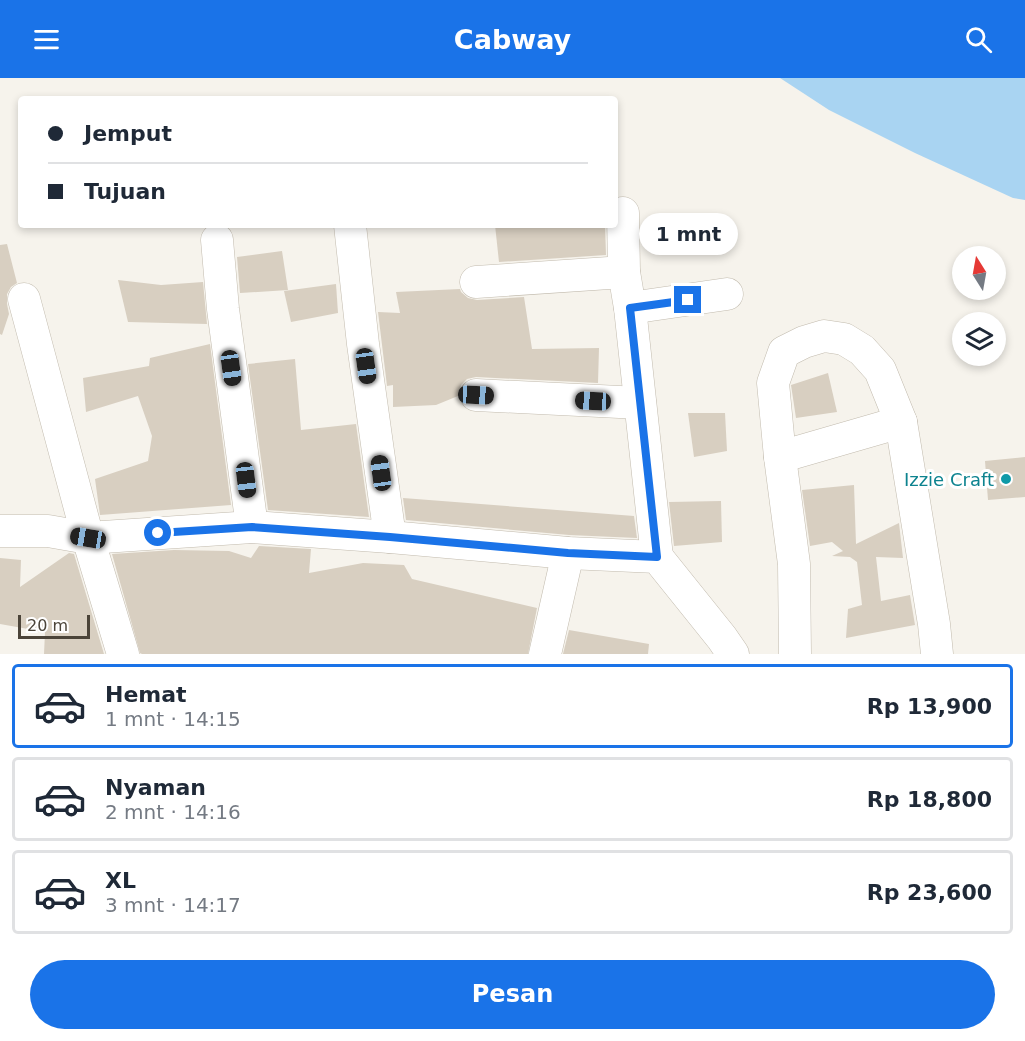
<!DOCTYPE html>
<html lang="id">
<head>
<meta charset="utf-8">
<style>
	:root { --surface:#fff; --page:#f6f6f7; --text:#1f2937; --muted:#747a83; --line:#e0e1e3; --accent:#1a73e8 }
	body { margin:0; font-family:"DejaVu Sans",sans-serif; background:var(--page); color:var(--text); height:100vh; display:flex; flex-direction:column; font-size:22px; white-space:nowrap }
	* { box-sizing:border-box; margin:0 }
	p { font-size:20px; color:var(--muted) }
	.icon { flex:none; width:33px; height:33px; fill:none; stroke:currentColor; stroke-width:2; stroke-linecap:round; stroke-linejoin:round }
	.map { position:relative; height:576px; overflow:hidden }
	.sheet { display:flex; flex-direction:column; background:var(--surface); flex:1 }
	.sheet>* { flex:none }
	.hud { position:absolute; left:18px; top:18px; width:600px; height:132px; border-radius:6px; box-shadow:0 3px 9px #0003; display:grid; align-content:center; height:132px; padding:0 30px; background:var(--surface) }
	.needle { width:39px; rotate:349deg }
	.controls { position:absolute; left:952px; top:168px; display:grid; gap:12px }
	.controls a { display:grid; place-items:center; width:54px; height:54px; border-radius:50%; background:var(--surface); box-shadow:0 3px 9px #0003; font-size:30px }
	.scale { position:absolute; left:18px; bottom:15px; width:72px; box-sizing:border-box; padding-left:6px; border:3px solid #4b4439; border-top:0; font-size:16px; line-height:21px; white-space:nowrap; color:#4b4439; -webkit-text-stroke:4px #fff; paint-order:stroke }
	.end { position:absolute; width:27px; height:27px; margin:-14px; border:8px solid #1a73e8; background:#fff; box-shadow:0 0 0 3px #fff }
	.from { border-radius:50% }
	.bubble { position:absolute; height:42px; border-radius:21px; background:var(--surface); box-shadow:0 3px 9px #0003; font-size:20px; font-weight:700; line-height:42px; text-align:center }
	.car { position:absolute; width:18px; height:36px; margin:-18px -9px; border-radius:8px; box-shadow:0 0 4px 2px #0007; background:linear-gradient(#222 24%,#8ab4d8 0 40%,#222 0 76%,#8ab4d8 0 86%,#222 0) }
	.hud b { display:flex; align-items:center; gap:21px; height:57px; font-size:22px }
	.hud b+b { border-top:2px solid var(--line) }
	.hud i { width:15px; height:15px; background:var(--text) }
	ul { padding:10px 0 0; list-style:none }
	li { display:flex; align-items:center; gap:18px; height:84px; margin:0 12px 9px; padding:0 18px; border:3px solid var(--line); border-radius:6px }
	li div { flex:1 }
	li b { display:block; font-size:22px }
	li em { font-style:normal; font-weight:700 }
	li.current { border-color:var(--accent) }
	li>.icon { width:54px; height:54px; stroke-width:1.5 }
	.primary-button { display:flex; gap:12px; margin-top:auto; padding:12px 30px }
	.primary-button a { flex:1; height:69px; border-radius:36px; background:var(--accent); color:#fff; font-size:24px; font-weight:700; line-height:69px; text-align:center }
	header { display:flex; justify-content:space-between; align-items:center; height:78px; padding:0 30px; background:var(--accent); color:#fff; font-size:27px; font-weight:700 }
	.map>svg:first-child { display:block }
	.water { fill:#a9d4f2 }
	.building { fill:#d8cfc1 }
	.lines { fill:none; stroke-linecap:round; stroke-linejoin:round }
	.minor-casing { stroke:#c2bbae; stroke-width:33 }
	.minor { stroke:#fff; stroke-width:32 }
	.route { stroke:#1a73e8; stroke-width:8 }
	.culture-dot { fill:#0f9aa8; stroke:#fff; stroke-width:2 }
	.labels { text-anchor:middle; dominant-baseline:central; stroke-width:6; stroke-linejoin:round; paint-order:stroke }
	.culture-label { font-size:18px; fill:#0d838f; stroke:#fff; text-anchor:end }
</style>
</head>
<body>
<header><svg class="icon" aria-label="menu" viewBox="0 0 24 24"><path d="M4 6h16M4 12h16M4 18h16"/></svg>Cabway<svg class="icon" aria-label="search" viewBox="0 0 24 24"><circle cx="10" cy="10" r="6"/><path d="M15 15l6 6"/></svg></header>
<div class="map">
<svg width="1025" height="576" viewBox="0 0 1025 576">
	<rect width="100%" height="100%" fill="#f6f3ec"/>
	<path class="water" d="M 780,0 L 1025,0 L 1025,122 L 1013,120 L 915,75 L 829,32 Z"/>
	<g class="building">
		<path d="M 495,147 L 605,147 L 606,177 L 499,184 Z"/>
		<path d="M 7,166 L 17,205 L 11,209 L 7,216 L 7,226 L 9,236 L 2,257 L 0,256 L 0,167 Z"/>
		<path d="M 282,173 L 288,212 L 240,215 L 237,179 Z"/>
		<path d="M 118,202 L 161,207 L 203,204 L 207,246 L 128,244 Z"/>
		<path d="M 336,206 L 338,235 L 291,244 L 284,213 Z"/>
		<path d="M 460,211 L 461,214 L 468,220 L 477,222 L 524,219 L 532,271 L 599,270 L 598,305 L 476,299 L 467,301 L 461,307 L 458,318 L 436,327 L 393,329 L 393,307 L 387,308 L 378,234 L 400,235 L 396,214 Z"/>
		<path d="M 210,266 L 231,427 L 100,437 L 95,401 L 148,383 L 152,358 L 138,318 L 86,334 L 83,300 L 149,288 L 150,280 Z"/>
		<path d="M 295,281 L 301,352 L 356,346 L 369,439 L 268,432 L 248,286 Z"/>
		<path d="M 828,295 L 837,334 L 796,340 L 791,307 Z"/>
		<path d="M 688,335 L 725,335 L 727,373 L 694,379 Z"/>
		<path d="M 1025,379 L 1025,419 L 988,422 L 985,383 Z"/>
		<path d="M 854,407 L 856,466 L 899,445 L 903,480 L 876,479 L 881,523 L 910,517 L 915,547 L 846,560 L 848,531 L 862,527 L 857,484 L 850,479 L 832,478 L 843,473 L 832,464 L 810,468 L 802,412 Z"/>
		<path d="M 403,420 L 634,438 L 637,460 L 569,457 L 406,442 Z"/>
		<path d="M 721,423 L 722,464 L 674,468 L 669,424 Z"/>
		<path d="M 259,468 L 311,471 L 309,495 L 363,485 L 404,487 L 412,501 L 537,530 L 528,576 L 142,576 L 140,575 L 112,476 L 174,472 L 229,473 L 251,480 Z"/>
		<path d="M 69,475 L 74,476 L 104,576 L 44,576 L 45,554 L 0,546 L 0,480 L 21,482 L 20,509 Z"/>
		<path d="M 569,552 L 649,566 L 648,576 L 563,576 Z"/>
	</g>
	<g class="lines">
		<g class="minor-casing">
			<g id="minor">
				<path d="M 623,135 L 624,194 L 630,230 L 657,479"/>
				<path d="M 350,147 L 363,266 L 390,459"/>
				<path d="M 217,162 L 223,231 L 252,449"/>
				<path d="M 476,204 L 624,194"/>
				<path d="M 24,221 L 88,460 L 123,576"/>
				<path d="M 630,230 L 727,216"/>
				<path d="M 476,317 L 640,325"/>
				<path d="M 780,379 L 901,344"/>
				<path d="M 0,453 L 48,453 L 88,460 L 252,449 L 390,459 L 568,475 L 657,479 L 722,560 L 733,576"/>
				<path d="M 545,576 L 568,475"/>
				<path d="M 795,576 L 794,486 L 780,379 L 773,305 L 784,274 L 804,264 L 824,258 L 844,261 L 862,272 L 880,292 L 901,344 L 934,546 L 937,576"/>
			</g>
		</g>
		<use href="#minor" class="minor"/>
	</g>
	<g class="lines">
		<path class="route" d="M 158,455 L 252,449 L 390,459 L 568,475 L 657,479 L 630,230 L 688,222"/>
	</g>
	<circle class="culture-dot" cx="1006" cy="401" r="6"/>
	<g class="labels">
		<g class="culture-label">
			<text x="994" y="401">Izzie Craft</text>
		</g>
	</g>
</svg>
<div class="controls">
<a><svg class="needle" viewBox="-14 -14 28 28"><path d="M0-13l5 13h-10z" fill="#e53935"/><path d="M0 13l5-13h-10z" fill="#747a83"/></svg></a>
<a><svg class="icon" aria-label="layers" viewBox="0 0 24 24"><path d="M12 4l9 5-9 5-9-5zM3 14l9 5 9-5"/></svg></a>
</div>
<div class="scale">20 m</div>
<i class="end from" style="left:158px;top:455px"></i>
<i class="end" style="left:688px;top:222px"></i>
<div class="bubble" style="left:639px;top:135px;width:99px">1 mnt</div>
<i class="car" style="left:366px;top:288px;rotate:172deg"></i>
<i class="car" style="left:231px;top:290px;rotate:172deg"></i>
<i class="car" style="left:476px;top:317px;rotate:93deg"></i>
<i class="car" style="left:593px;top:323px;rotate:273deg"></i>
<i class="car" style="left:381px;top:395px;rotate:352deg"></i>
<i class="car" style="left:246px;top:402px;rotate:173deg"></i>
<i class="car" style="left:88px;top:460px;rotate:279deg"></i>
<div class="hud">
<b><i class="from"></i>Jemput</b>
<b><i></i>Tujuan</b>
</div>
</div>
<section class="sheet">
<ul>
<li class="current"><svg class="icon" aria-label="car" viewBox="0 0 24 24"><path d="M5 17H2v-5l4-1 3-4h7l3 4 3 1v5h-3M9 17h6M6 11h13"/><circle cx="7" cy="17" r="2"/><circle cx="17" cy="17" r="2"/></svg><div><b>Hemat</b><p>1 mnt · 14:15</p></div><em>Rp 13,900</em></li>
<li><svg class="icon" aria-label="car" viewBox="0 0 24 24"><path d="M5 17H2v-5l4-1 3-4h7l3 4 3 1v5h-3M9 17h6M6 11h13"/><circle cx="7" cy="17" r="2"/><circle cx="17" cy="17" r="2"/></svg><div><b>Nyaman</b><p>2 mnt · 14:16</p></div><em>Rp 18,800</em></li>
<li><svg class="icon" aria-label="car" viewBox="0 0 24 24"><path d="M5 17H2v-5l4-1 3-4h7l3 4 3 1v5h-3M9 17h6M6 11h13"/><circle cx="7" cy="17" r="2"/><circle cx="17" cy="17" r="2"/></svg><div><b>XL</b><p>3 mnt · 14:17</p></div><em>Rp 23,600</em></li>
</ul>
<div class="primary-button"><a>Pesan</a></div>
</section>
</body>
</html>
